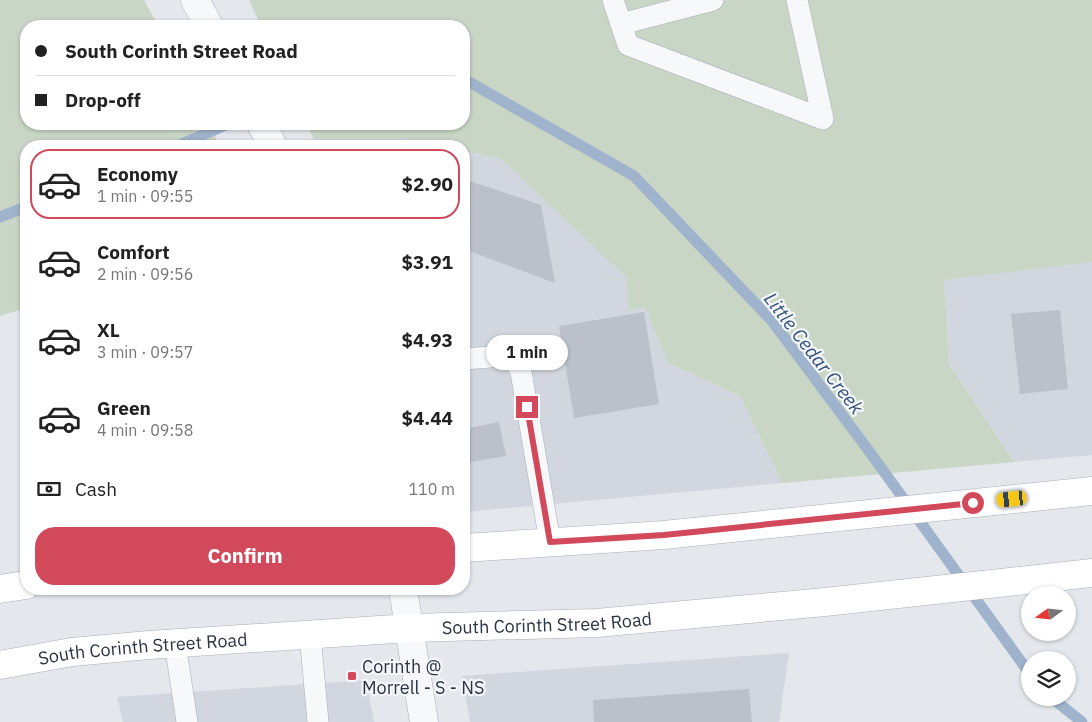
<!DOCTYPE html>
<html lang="en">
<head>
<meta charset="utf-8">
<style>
	:root { --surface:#fff; --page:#f6f6f6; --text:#222; --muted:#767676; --line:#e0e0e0; --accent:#d1495b }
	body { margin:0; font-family:"IBM Plex Sans",sans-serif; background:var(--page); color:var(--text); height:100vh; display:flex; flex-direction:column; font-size:19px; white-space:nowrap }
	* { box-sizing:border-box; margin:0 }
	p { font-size:16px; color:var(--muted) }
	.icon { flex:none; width:28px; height:28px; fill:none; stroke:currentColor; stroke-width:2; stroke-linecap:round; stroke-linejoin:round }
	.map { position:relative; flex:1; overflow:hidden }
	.side { position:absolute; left:20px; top:140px; width:450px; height:455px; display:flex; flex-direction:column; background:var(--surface); border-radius:20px; box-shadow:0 1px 4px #0004 }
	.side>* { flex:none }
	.top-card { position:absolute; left:20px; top:20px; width:450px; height:110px; border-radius:20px; box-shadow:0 1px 4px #0004; display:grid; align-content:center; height:110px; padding:0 15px; background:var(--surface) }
	.needle { width:32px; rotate:255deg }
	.buttons { position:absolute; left:1021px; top:586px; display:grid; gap:10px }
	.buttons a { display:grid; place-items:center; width:55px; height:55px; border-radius:50%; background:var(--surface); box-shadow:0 1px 4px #0004; font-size:25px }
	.end { position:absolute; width:22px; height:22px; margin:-11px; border:6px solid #d1495b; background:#fff; box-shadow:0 0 0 2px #fff }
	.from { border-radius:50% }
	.bubble { position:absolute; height:35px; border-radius:18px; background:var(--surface); box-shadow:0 1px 4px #0004; font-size:16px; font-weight:800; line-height:35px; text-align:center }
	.car { position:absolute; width:15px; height:30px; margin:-15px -8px; border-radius:6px; box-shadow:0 0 4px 1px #0007; background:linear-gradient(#f5c518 24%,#345 0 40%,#f5c518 0 76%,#345 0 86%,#f5c518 0) }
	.top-card b { display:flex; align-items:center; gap:18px; height:48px; font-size:19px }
	.top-card b+b { border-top:1px solid var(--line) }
	.top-card i { width:12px; height:12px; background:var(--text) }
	ul { padding:9px 0 0; list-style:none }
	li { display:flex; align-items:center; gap:15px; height:70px; margin:0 10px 8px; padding:0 5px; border:2px solid transparent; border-radius:20px }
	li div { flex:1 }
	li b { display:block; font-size:19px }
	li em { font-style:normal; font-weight:800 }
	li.selected { border-color:var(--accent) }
	li>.icon { width:45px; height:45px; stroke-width:1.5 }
	.pay { display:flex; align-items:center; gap:12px; height:55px; padding:0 15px; font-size:19px }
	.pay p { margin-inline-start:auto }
	.cta { display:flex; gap:10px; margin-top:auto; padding:10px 15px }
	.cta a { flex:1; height:58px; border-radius:20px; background:var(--accent); color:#fff; font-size:20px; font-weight:800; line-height:58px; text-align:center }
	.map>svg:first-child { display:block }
	.built { fill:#d2d6de }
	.green { fill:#c9d6c5 }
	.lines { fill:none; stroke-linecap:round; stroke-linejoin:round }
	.stream { stroke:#9fb4cc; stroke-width:11 }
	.building { fill:#bbc0ca }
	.service-casing { stroke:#a9aeb7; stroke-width:22 }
	.tertiary-casing { stroke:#a9aeb7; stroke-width:29 }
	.secondary-casing { stroke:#a9aeb7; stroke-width:29 }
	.service { stroke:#f7f8fa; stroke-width:21 }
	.tertiary { stroke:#f7f8fa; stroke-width:28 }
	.secondary { stroke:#fff; stroke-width:28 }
	.route { stroke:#d1495b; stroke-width:6 }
	.poi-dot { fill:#d1495b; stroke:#f4f6f9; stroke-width:2 }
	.labels { text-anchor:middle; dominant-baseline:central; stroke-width:4.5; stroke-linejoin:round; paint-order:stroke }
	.street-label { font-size:18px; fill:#2b3445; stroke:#f4f6f9 }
	.poi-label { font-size:18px; fill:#2b3445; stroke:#f4f6f9; text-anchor:start }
	.water-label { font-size:19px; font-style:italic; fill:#34527a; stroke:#f4f6f9 }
</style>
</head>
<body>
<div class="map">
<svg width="1092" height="722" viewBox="0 0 1092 722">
	<rect width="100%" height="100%" fill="#e4e7ec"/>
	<g class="built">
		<path d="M 313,138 L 404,138 L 441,146 L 318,146 Z"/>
		<path d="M 464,151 L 501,159 L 627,277 L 629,310 L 645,307 L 668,363 L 740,396 L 782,483 L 464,512 Z"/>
		<path d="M 1092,262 L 1092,455 L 1014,462 L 949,364 L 944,280 Z"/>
		<path d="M 789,653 L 779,722 L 470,722 L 462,676 Z"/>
		<path d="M 366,680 L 374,722 L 123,722 L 117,697 Z"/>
	</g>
	<g class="green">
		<path d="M 0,0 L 144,0 L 158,26 L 26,26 L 26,124 L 208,124 L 220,146 L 26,146 L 26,308 L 0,316 Z"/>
		<path d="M 249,0 L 1092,0 L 1092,262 L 944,280 L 949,364 L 1014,462 L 782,483 L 740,396 L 668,363 L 645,307 L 629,310 L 626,277 L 501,159 L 464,151 L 464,146 L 441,146 L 404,138 L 313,138 L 307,124 L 464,124 L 464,26 L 261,26 Z"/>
	</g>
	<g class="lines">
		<g class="stream">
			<path d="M 464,79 L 634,176 L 772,321 L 869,451 L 1030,674"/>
			<path d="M 177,146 L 228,124"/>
			<path d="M 0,217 L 26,207"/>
			<path d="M 1052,698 L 1082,722"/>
		</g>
	</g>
	<g class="building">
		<path d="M 464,179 L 541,205 L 555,283 L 464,249 Z"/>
		<path d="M 1060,310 L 1068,389 L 1020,394 L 1011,314 Z"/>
		<path d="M 644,312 L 659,404 L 574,418 L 559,326 Z"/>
		<path d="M 499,422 L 506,456 L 464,463 L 464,429 Z"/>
		<path d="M 749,689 L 752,722 L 594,722 L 593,700 Z"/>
	</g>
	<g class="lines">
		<g class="service-casing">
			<g id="service">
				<path d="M 613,0 L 628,45 L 823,119 L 797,0"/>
				<path d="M 621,24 L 713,0"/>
				<path d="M 464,359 L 504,356 L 515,361 L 521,372 L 550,542"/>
				<path d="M 310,634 L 318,722"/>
				<path d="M 175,643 L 187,722"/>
			</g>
		</g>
		<g class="tertiary-casing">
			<g id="tertiary">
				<path d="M 195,0 L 209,26"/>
				<path d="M 261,124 L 273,146"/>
				<path d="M 403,589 L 424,722"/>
			</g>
		</g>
		<g class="secondary-casing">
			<g id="secondary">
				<path d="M 464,548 L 664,535 L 1092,491"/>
				<path d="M 0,589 L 26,585"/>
				<path id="s1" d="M 0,665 L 72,652 L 149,645 L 410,628 L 597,623 L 825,602 L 1092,573"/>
			</g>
		</g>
		<use href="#service" class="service"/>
		<use href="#tertiary" class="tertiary"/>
		<use href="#secondary" class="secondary"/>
	</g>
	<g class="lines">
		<path class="route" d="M 527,407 L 550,542 L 664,535 L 973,503"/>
	</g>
	<rect class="poi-dot" x="347" y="671" width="10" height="10" rx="2.5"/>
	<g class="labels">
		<g class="street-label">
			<text stroke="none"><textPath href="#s1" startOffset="549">South Corinth Street Road</textPath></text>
			<text stroke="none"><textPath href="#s1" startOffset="144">South Corinth Street Road</textPath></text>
		</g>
		<g class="poi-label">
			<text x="362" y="666">Corinth @<tspan x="362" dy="21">Morrell - S - NS</tspan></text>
		</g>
		<g class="water-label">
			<text transform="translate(814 353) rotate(52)">Little Cedar Creek</text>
		</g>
	</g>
</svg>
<div class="buttons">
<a><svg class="needle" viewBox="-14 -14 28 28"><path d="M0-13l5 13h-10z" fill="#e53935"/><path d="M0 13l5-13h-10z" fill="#767676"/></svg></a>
<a><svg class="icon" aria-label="layers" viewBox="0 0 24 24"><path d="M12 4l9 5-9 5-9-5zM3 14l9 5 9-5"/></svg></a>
</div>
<i class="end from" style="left:973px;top:503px"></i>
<i class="end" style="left:527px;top:407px"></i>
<div class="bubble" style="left:486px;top:335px;width:82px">1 min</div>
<i class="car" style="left:1012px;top:499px;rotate:264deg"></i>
<div class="top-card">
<b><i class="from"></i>South Corinth Street Road</b>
<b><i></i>Drop-off</b>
</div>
<section class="side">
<ul>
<li class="selected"><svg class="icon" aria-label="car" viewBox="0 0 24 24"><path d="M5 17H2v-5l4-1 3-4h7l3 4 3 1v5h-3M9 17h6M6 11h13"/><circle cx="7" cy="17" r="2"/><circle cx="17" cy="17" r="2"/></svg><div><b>Economy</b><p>1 min · 09:55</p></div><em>$2.90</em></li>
<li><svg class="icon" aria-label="car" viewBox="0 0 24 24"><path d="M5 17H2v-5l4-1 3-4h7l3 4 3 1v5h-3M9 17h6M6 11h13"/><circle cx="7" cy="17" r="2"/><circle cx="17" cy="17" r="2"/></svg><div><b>Comfort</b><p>2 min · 09:56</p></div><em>$3.91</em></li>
<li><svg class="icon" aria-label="car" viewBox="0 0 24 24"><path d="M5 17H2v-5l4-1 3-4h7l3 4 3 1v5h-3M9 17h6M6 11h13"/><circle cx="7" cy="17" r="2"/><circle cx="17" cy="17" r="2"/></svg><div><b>XL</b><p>3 min · 09:57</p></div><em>$4.93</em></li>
<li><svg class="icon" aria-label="car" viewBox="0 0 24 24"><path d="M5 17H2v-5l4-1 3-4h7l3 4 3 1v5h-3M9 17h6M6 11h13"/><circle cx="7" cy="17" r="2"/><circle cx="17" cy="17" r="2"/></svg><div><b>Green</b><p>4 min · 09:58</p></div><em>$4.44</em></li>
</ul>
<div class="pay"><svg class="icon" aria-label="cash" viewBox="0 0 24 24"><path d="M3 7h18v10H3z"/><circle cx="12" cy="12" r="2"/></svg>Cash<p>110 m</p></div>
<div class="cta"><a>Confirm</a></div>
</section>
</div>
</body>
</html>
